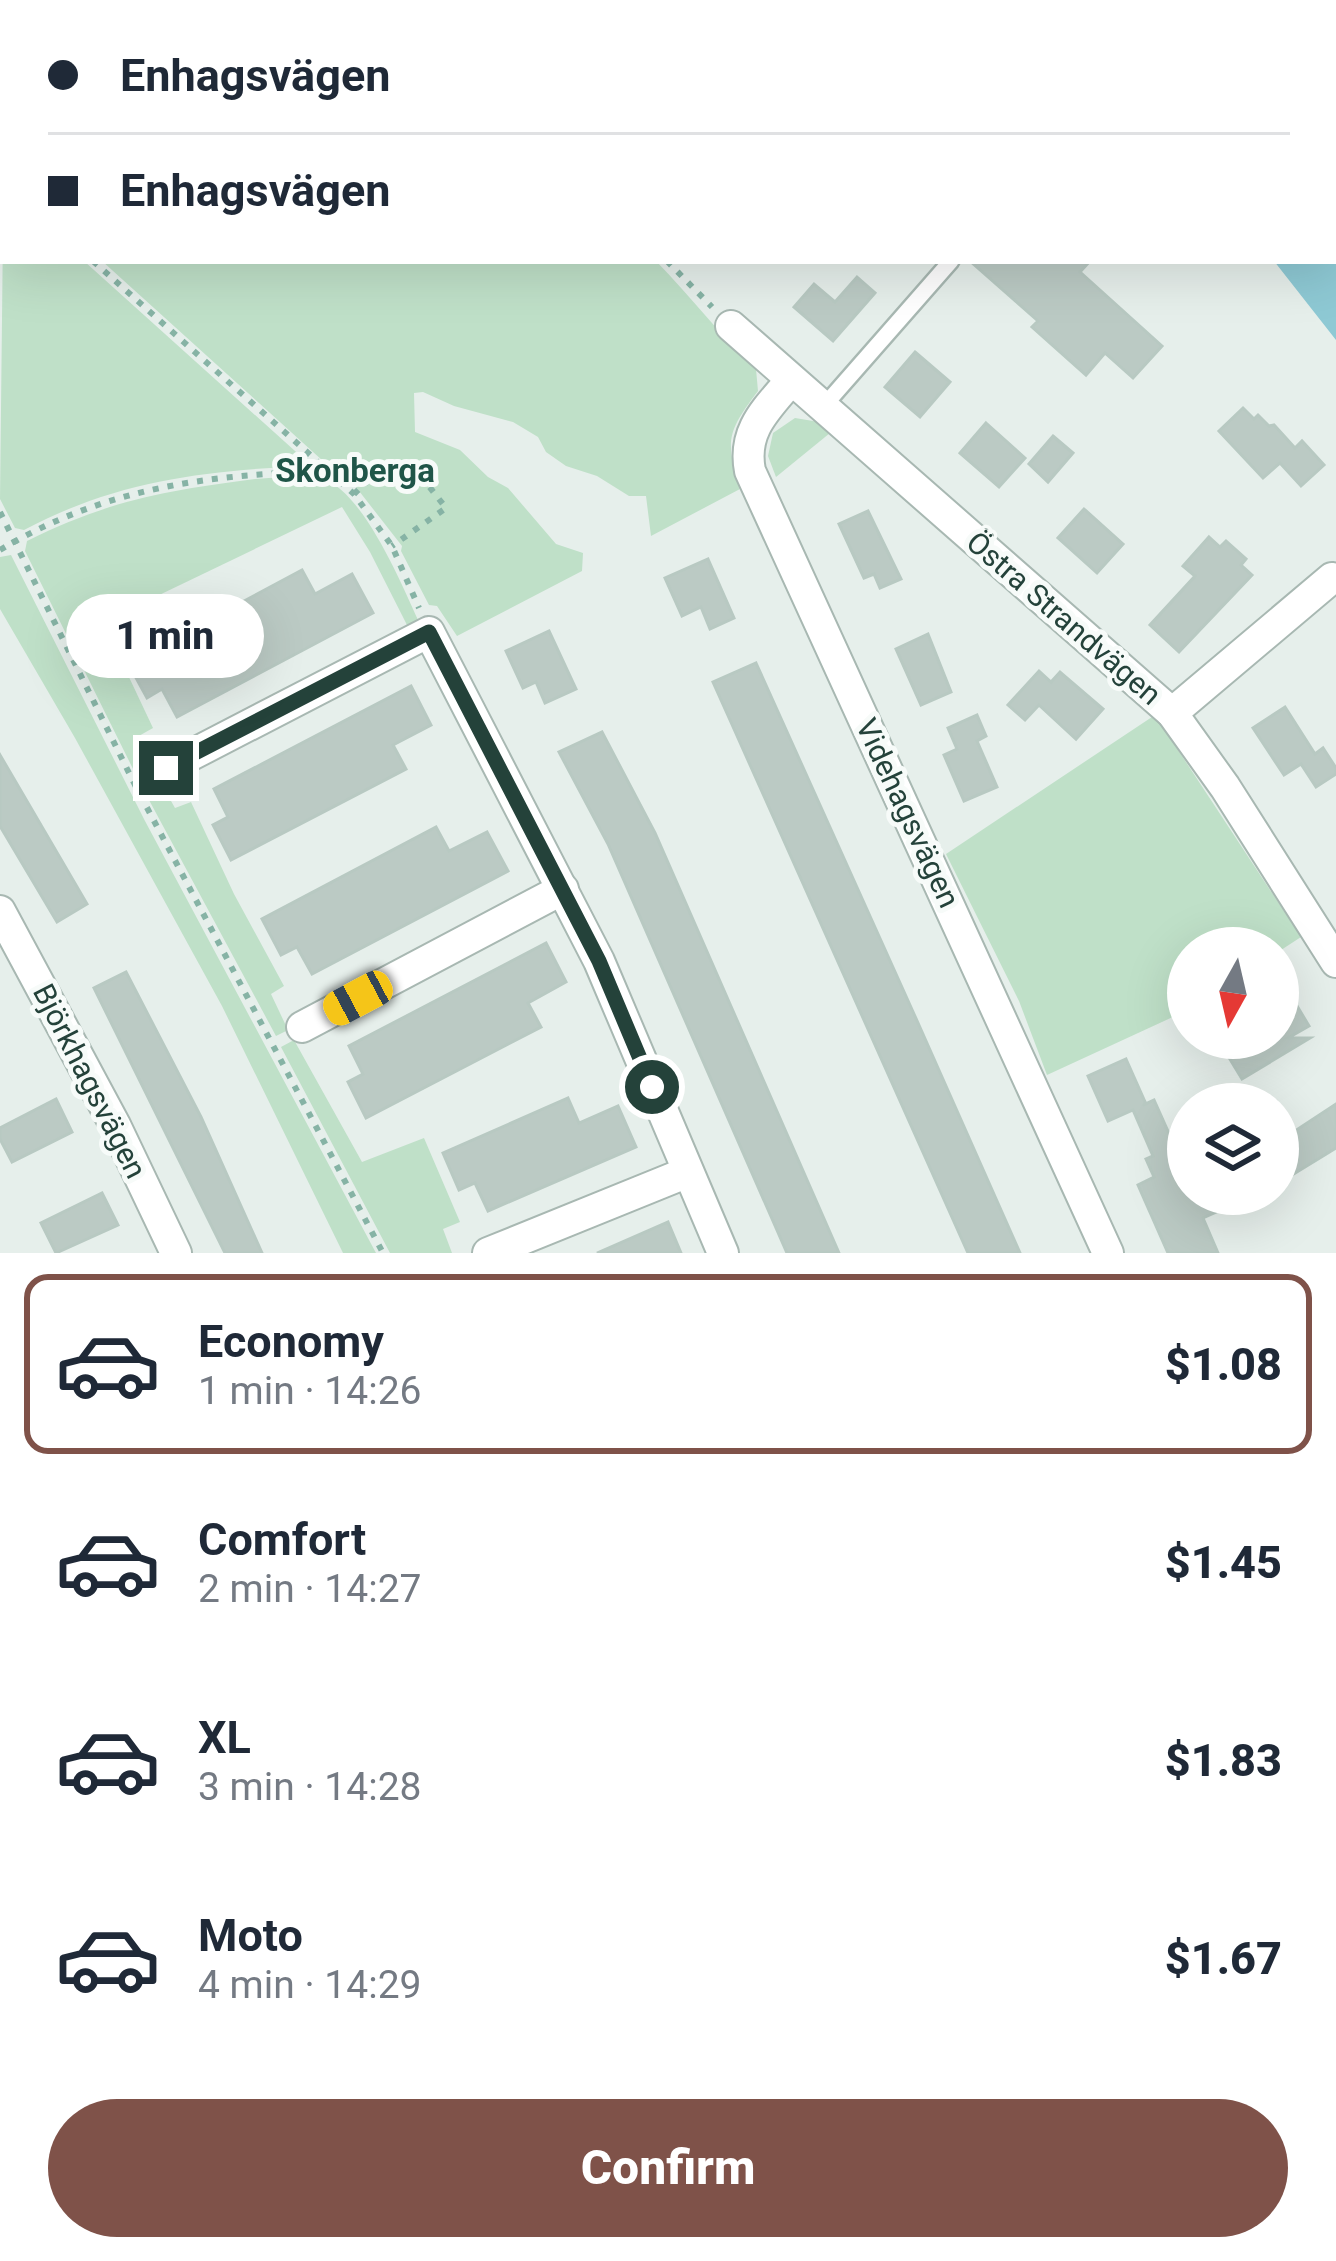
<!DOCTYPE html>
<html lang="en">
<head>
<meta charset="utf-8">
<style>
	:root { --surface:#fff; --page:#f6f6f7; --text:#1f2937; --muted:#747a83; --line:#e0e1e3; --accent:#7f5249 }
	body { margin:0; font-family:Roboto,sans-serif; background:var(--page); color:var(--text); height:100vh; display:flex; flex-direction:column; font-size:45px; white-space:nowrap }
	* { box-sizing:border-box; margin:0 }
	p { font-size:39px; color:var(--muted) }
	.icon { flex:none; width:66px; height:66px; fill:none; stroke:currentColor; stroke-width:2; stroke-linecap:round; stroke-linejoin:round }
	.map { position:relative; height:1253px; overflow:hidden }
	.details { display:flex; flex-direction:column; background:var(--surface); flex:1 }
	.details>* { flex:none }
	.top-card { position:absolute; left:0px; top:0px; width:1338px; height:264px; box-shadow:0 12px 48px #0002; display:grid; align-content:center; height:264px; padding:0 48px; background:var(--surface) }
	.needle { width:78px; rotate:188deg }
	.controls { position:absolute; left:1167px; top:927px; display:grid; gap:24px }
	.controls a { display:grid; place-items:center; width:132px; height:132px; border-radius:50%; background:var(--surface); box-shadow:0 12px 48px #0002; font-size:60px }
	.end { position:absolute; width:54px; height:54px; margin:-27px; border:15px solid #24423a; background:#fff; box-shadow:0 0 0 6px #fff }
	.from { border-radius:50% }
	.bubble { position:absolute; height:84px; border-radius:42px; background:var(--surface); box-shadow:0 12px 48px #0002; font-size:39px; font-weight:800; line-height:84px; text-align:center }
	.car { position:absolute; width:36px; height:72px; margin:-36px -18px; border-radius:15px; box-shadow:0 0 9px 3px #0007; background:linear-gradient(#f5c518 24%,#345 0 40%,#f5c518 0 76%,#345 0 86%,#f5c518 0) }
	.top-card b { display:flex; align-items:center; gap:42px; height:114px; font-size:45px }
	.top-card b+b { border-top:3px solid var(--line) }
	.top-card i { width:30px; height:30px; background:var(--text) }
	ul { padding:21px 0 0; list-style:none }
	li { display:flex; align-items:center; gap:36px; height:180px; margin:0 24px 18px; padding:0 24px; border:6px solid transparent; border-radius:24px }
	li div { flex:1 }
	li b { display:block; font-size:45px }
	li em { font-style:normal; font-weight:800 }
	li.active { border-color:var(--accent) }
	li>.icon { width:108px; height:108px; stroke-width:1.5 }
	.action { display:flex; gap:24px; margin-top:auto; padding:24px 48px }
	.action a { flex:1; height:138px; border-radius:72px; background:var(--accent); color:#fff; font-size:48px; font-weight:800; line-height:138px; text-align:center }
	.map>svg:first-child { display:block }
	.green { fill:#bfe0c8 }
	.water { fill:#8ec9d4 }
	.building { fill:#bbcac4; stroke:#b8c9c2; stroke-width:3 }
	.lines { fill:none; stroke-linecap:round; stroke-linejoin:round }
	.service-casing { stroke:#a8b8b2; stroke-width:20 }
	.minor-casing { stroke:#a8b8b2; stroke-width:34 }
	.path { stroke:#86b3a5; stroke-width:6; stroke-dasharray:6 9; stroke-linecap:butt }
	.service { stroke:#fff; stroke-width:15 }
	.minor { stroke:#fff; stroke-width:30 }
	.route { stroke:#24423a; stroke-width:15 }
	.labels { text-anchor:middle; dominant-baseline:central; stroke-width:10; stroke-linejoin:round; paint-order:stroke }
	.street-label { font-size:30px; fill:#24423a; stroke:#f7fbf9 }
	.neighbourhood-label { font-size:33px; font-weight:bold; fill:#1f5548; stroke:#f7fbf9 }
</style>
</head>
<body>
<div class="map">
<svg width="1336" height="1253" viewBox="0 0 1336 1253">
	<rect width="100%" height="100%" fill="#e6efeb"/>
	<g class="green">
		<path d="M 3,229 L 3,261 L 84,261 L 305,460 L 304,466 C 202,471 116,481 24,530 L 15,528 L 0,499 Z"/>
		<path d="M 102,261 L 656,261 C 691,297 720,335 756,369 L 758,391 C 727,432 725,440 740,489 L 651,536 L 646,496 L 629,496 L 597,476 L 566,466 L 546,452 L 538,437 L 513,422 L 454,406 L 423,392 L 414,393 L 415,432 L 460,450 L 488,477 L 508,488 L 556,544 L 583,553 L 582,571 L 457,636 L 437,606 L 429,605 L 401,551 L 402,546 L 352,482 L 323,461 Z"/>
		<path d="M 795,418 L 819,422 L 830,433 L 776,477 L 768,456 L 773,433 Z"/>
		<path d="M 255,479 C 276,478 302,474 322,479 C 362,489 402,585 418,620 L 407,625 L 370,552 L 342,507 L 103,622 L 153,728 L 137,737 L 153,770 L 137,777 L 25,551 L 27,541 C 110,500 164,491 255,479 Z"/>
		<path d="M 11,555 L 145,821 L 376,1253 L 343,1253 L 222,1006 L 75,738 L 0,609 L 0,557 Z"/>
		<path d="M 1155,715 L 1301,937 L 1278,952 L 1278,948 L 1188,948 L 1188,1010 L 1047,1075 L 1019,1001 L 946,854 Z"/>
		<path d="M 158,778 L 175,808 L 191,802 L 234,894 L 284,986 L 271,994 L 288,1030 L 276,1036 L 142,787 Z"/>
		<path d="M 294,1040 L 362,1162 L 424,1138 L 460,1222 L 443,1229 L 452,1253 L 390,1253 L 281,1047 Z"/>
	</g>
	<g class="water">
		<path d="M 721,0 L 1322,0 L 1326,3 L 727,3 Z"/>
		<path d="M 1335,9 L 1336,10 L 1336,340 L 1274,261 L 1335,261 Z"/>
	</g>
	<g class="building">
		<path d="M 970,261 L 1090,261 L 1080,272 L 1162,346 L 1133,378 L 1105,353 L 1086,375 L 1032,327 L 1038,321 Z"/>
		<path d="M 857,277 L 875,293 L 833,341 L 794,307 L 814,284 L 835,302 Z"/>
		<path d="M 915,352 L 950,382 L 920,417 L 885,387 Z"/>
		<path d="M 1243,408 L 1254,419 L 1258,415 L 1269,426 L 1274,425 L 1295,448 L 1302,441 L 1324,465 L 1301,486 L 1280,463 L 1263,478 L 1219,431 Z"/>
		<path d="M 986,423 L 1025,458 L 999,487 L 960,453 Z"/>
		<path d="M 1053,436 L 1073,453 L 1048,482 L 1029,464 Z"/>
		<path d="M 1084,509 L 1123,544 L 1097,573 L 1058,538 Z"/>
		<path d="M 868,511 L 901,579 L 880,588 L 874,574 L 864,578 L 839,524 Z"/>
		<path d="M 1209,537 L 1220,547 L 1226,541 L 1246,559 L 1241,565 L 1252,575 L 1179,652 L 1150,625 L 1195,576 L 1183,566 Z"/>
		<path d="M 708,559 L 734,618 L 710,629 L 701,607 L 682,616 L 665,578 Z"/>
		<path d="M 302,570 L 315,594 L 352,574 L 373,613 L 177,717 L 162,689 L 147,698 L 128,663 Z"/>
		<path d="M 549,631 L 576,689 L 545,703 L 536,682 L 523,688 L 506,651 Z"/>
		<path d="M 928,634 L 951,692 L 921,705 L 896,649 Z"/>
		<path d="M 756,663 L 914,1014 L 1020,1253 L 968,1253 L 730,720 L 713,682 Z"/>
		<path d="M 1039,671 L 1051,682 L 1060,672 L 1103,709 L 1076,739 L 1039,705 L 1025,720 L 1008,705 Z"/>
		<path d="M 411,686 L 431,725 L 393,745 L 406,769 L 231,860 L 213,825 L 228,817 L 214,789 Z"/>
		<path d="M 1285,707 L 1315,754 L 1323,748 L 1336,768 L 1336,774 L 1316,787 L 1301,764 L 1284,775 L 1253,728 Z"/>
		<path d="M 977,715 L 986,736 L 977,741 L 997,787 L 964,801 L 944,755 L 957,749 L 948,728 Z"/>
		<path d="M 602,732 L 655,833 L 839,1253 L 787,1253 L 608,844 L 559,752 Z"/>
		<path d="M 0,755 L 87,904 L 57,922 L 0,826 Z"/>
		<path d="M 436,827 L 449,851 L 487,832 L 508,871 L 312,974 L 297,947 L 281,955 L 262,919 Z"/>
		<path d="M 546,943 L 566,982 L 528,1003 L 541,1027 L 366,1118 L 348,1082 L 363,1074 L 349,1046 Z"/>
		<path d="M 126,972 L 201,1117 L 262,1253 L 225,1253 L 94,988 Z"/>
		<path d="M 1278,974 L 1309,1026 L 1288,1038 L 1310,1038 L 1242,1079 L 1222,1046 L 1236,1038 L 1278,1038 Z"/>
		<path d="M 1126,1059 L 1146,1104 L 1143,1105 L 1154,1100 L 1188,1176 L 1188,1194 L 1257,1194 L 1203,1218 L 1218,1253 L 1168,1253 L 1138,1185 L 1154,1177 L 1146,1159 L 1153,1156 L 1133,1110 L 1108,1121 L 1088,1076 Z"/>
		<path d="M 568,1098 L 579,1123 L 618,1106 L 636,1147 L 488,1211 L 475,1183 L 459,1190 L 443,1153 Z"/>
		<path d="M 56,1099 L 72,1132 L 12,1162 L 0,1139 L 0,1128 Z"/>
		<path d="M 1278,1104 L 1295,1131 L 1336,1104 L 1336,1148 L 1292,1175 L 1278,1153 Z"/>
		<path d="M 102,1193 L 118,1225 L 56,1253 L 41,1223 Z"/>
		<path d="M 668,1222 L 681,1253 L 597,1253 Z"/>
	</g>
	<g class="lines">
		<g class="service-casing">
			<path id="service" d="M 823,407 L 951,261"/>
		</g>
		<g class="minor-casing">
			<g id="minor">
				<path d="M 0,137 L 3,142"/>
				<path d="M 731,326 L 1172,713 L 1225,787 L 1336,962"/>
				<path d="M 791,380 C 767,409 742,430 750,471 L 1108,1253"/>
				<path d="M 1172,713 L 1332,578"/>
				<path d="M 166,768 L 429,632 L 599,961 L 723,1253"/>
				<path d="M 0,911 L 115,1125 L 176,1253"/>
				<path d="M 302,1027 L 563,889"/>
				<path d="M 488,1253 L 688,1172"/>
			</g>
		</g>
		<g class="path">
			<path d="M 423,0 L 426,3"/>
			<path d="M 0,226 L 3,224"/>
			<path d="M 93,261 L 354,494 L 392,546 L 419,608"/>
			<path d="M 667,261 L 712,307"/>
			<path d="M 354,494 L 376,473 L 420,475 L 446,508 L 392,546"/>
			<path d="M 0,512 L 135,785 L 383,1253"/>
			<path d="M 0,550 C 104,488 206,475 324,471"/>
		</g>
		<use href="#service" class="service"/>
		<use href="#minor" class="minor"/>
	</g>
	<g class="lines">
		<path class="route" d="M 166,768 L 429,632 L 599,961 L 652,1087"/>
	</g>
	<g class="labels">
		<g class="street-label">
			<text transform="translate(1064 618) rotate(41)">Östra Strandvägen</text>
			<text transform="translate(908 813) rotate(65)">Videhagsvägen</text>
			<text transform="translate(90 1081) rotate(63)">Björkhagsvägen</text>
		</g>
		<g class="neighbourhood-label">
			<text x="355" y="470">Skonberga</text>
		</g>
	</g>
</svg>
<div class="controls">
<a><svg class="needle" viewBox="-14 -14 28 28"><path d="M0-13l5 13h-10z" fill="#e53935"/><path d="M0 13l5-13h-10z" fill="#747a83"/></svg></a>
<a><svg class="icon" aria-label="layers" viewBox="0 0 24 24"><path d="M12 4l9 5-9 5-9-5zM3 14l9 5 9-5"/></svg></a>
</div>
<i class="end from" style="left:652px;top:1087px"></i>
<i class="end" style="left:166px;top:768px"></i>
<div class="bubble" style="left:66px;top:594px;width:198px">1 min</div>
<i class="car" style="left:358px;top:998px;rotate:242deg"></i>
<div class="top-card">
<b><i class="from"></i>Enhagsvägen</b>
<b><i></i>Enhagsvägen</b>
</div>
</div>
<section class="details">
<ul>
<li class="active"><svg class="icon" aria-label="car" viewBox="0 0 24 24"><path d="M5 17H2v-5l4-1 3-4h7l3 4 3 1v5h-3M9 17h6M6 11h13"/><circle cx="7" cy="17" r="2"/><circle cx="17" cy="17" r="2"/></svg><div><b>Economy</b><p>1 min · 14:26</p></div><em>$1.08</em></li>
<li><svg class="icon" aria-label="car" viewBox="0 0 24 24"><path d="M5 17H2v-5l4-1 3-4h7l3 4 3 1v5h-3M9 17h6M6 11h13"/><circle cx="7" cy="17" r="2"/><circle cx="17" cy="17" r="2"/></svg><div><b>Comfort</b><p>2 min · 14:27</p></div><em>$1.45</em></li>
<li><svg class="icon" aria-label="car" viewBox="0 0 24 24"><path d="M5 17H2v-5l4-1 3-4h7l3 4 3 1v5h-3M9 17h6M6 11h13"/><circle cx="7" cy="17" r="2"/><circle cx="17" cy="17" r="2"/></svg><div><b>XL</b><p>3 min · 14:28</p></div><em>$1.83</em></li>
<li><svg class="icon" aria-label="car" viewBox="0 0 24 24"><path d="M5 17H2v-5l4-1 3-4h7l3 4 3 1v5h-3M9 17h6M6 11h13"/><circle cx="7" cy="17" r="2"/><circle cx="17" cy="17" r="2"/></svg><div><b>Moto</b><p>4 min · 14:29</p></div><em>$1.67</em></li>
</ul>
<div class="action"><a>Confirm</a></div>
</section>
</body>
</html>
